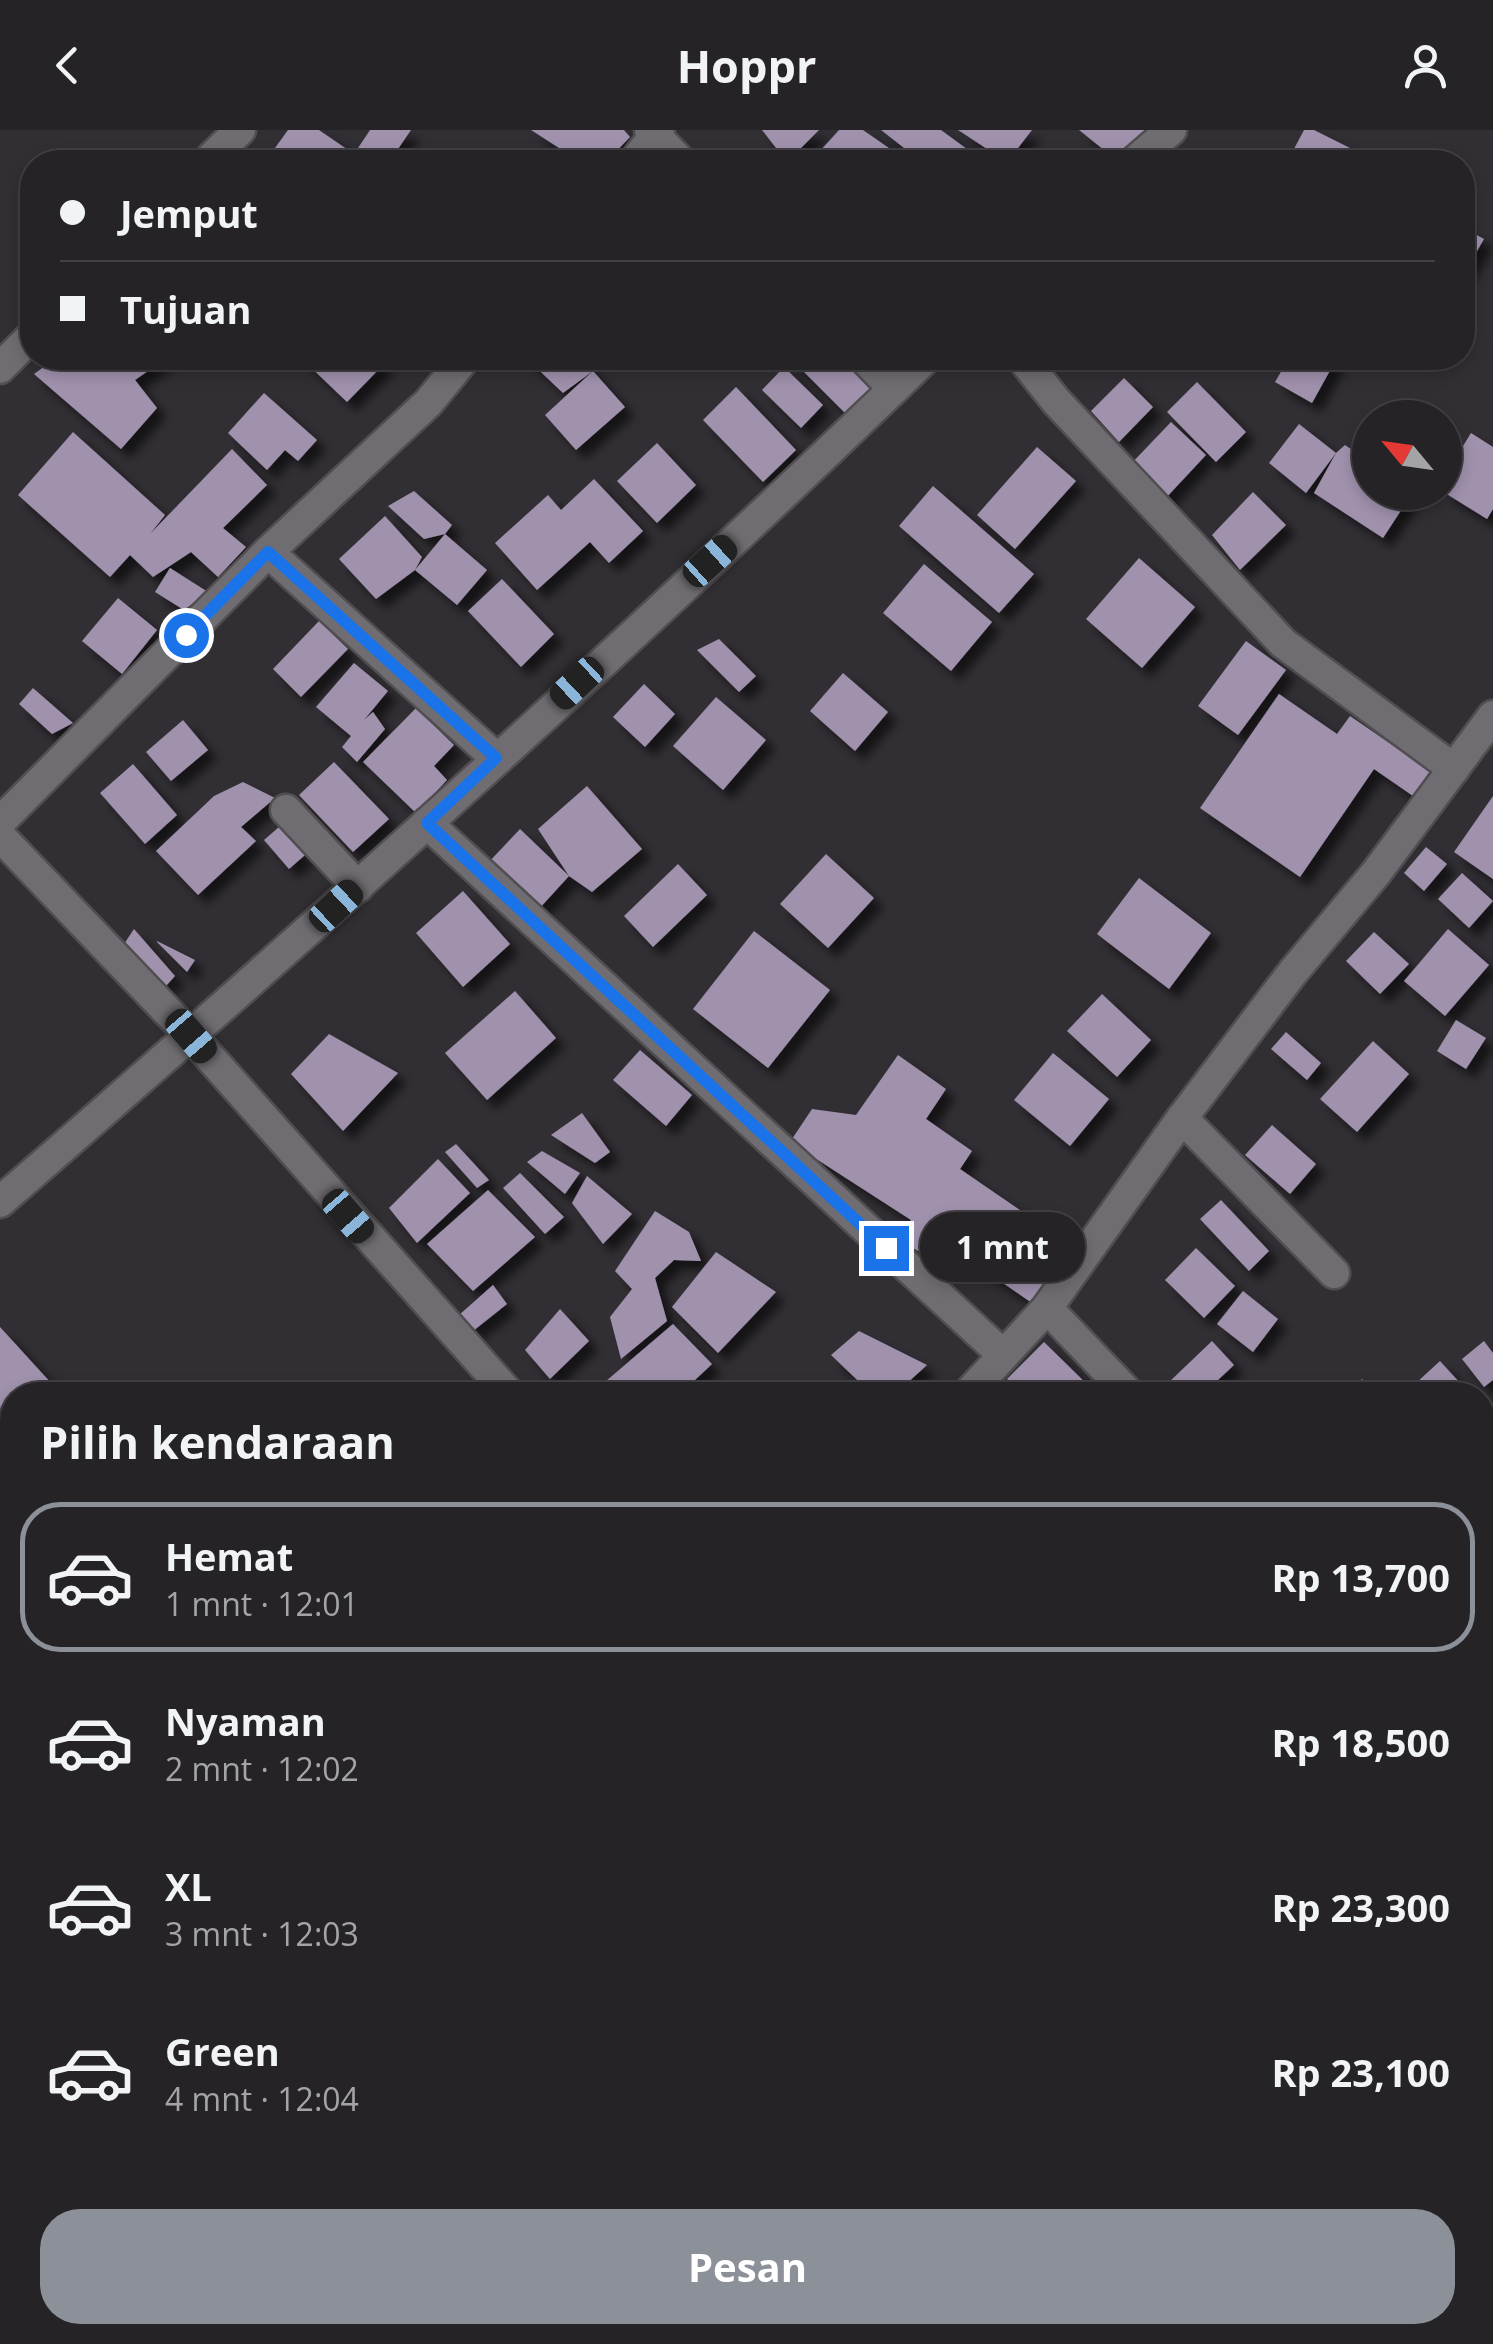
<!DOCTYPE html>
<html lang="id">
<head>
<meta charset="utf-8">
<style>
	:root { --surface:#262327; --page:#2e2b2f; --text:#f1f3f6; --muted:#a4a4a7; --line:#424044; --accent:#8c9099 }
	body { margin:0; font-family:"Open Sans",sans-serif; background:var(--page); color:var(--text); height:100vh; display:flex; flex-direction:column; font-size:38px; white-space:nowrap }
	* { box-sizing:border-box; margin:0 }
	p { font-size:32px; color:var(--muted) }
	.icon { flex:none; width:55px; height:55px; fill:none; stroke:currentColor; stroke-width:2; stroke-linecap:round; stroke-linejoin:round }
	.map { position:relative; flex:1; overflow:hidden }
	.details { position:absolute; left:0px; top:1252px; width:1495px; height:962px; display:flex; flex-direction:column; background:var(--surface); border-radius:40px 40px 0 0; box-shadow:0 5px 15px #0003,0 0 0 2px var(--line) }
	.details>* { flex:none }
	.guide { position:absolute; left:20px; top:20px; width:1455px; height:220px; border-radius:40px; box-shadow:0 5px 15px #0003,0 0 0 2px var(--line); display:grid; align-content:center; height:220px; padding:0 40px; background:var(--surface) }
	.needle { width:65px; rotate:299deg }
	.tools { position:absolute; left:1352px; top:270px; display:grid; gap:20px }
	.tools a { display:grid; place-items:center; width:110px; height:110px; border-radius:50%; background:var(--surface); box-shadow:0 5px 15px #0003,0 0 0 2px var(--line); font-size:50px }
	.end { position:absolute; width:45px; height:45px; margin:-22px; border:12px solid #1a73e8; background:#fff; box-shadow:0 0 0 5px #fff }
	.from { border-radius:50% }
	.bubble { position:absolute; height:70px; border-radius:35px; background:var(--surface); box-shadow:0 5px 15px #0003,0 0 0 2px var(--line); font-size:32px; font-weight:700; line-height:70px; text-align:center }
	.car { position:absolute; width:30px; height:60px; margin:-30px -15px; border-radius:12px; box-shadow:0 0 8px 2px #0007; background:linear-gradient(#222 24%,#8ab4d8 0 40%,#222 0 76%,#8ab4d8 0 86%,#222 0) }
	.guide b { display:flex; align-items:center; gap:35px; height:95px; font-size:38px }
	.guide b+b { border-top:2px solid var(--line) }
	.guide i { width:25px; height:25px; background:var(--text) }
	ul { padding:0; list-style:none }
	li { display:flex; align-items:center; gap:30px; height:150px; margin:0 20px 15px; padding:0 20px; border:5px solid transparent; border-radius:40px }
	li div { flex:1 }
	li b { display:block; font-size:38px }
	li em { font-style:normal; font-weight:700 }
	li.active { border-color:var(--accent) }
	li>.icon { width:90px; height:90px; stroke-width:1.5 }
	h2 { padding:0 40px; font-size:45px; line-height:120px }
	.cta { display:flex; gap:20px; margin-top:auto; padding:20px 40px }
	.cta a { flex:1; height:115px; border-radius:40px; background:var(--accent); color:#fff; font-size:40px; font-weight:700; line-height:115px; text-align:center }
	header { display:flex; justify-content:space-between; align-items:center; height:130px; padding:0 40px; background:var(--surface); font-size:45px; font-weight:700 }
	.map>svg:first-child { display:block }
	.building { fill:#a091ad; filter:url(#shadow) }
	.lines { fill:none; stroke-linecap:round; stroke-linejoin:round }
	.minor-casing { stroke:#504e51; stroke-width:35 }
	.minor { stroke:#706d72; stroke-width:30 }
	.route { stroke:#1a73e8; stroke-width:12 }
</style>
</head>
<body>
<header><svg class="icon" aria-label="back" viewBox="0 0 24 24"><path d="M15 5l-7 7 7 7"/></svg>Hoppr<svg class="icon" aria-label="person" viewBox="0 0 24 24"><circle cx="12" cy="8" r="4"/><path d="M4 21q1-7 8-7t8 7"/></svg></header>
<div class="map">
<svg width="1493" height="2214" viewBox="0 0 1493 2214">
	<defs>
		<filter id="shadow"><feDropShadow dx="9" dy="9" stdDeviation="5" flood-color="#0009"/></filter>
	</defs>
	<rect width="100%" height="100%" fill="#322f34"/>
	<g class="building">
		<path d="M 288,0 L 319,0 L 354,24 L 370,0 L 411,0 L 389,32 L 367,32 L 354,24 L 347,32 L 294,32 L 275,18 Z"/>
		<path d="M 531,0 L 624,0 L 630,7 L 606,32 L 581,32 Z"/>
		<path d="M 762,0 L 819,0 L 787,32 Z"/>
		<path d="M 839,0 L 863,0 L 909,32 L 810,32 Z"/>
		<path d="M 881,0 L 941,0 L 971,22 L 960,32 L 922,32 Z"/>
		<path d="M 958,0 L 1032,0 L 1007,32 Z"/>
		<path d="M 1079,0 L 1152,0 L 1125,32 L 1119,32 Z"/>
		<path d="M 1304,0 L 1314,0 L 1364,25 L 1360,32 L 1287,32 Z"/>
		<path d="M 240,21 L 254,32 L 230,32 Z"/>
		<path d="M 466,22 L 477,32 L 456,32 Z"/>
		<path d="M 1462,97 L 1484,109 L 1462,147 Z"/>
		<path d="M 56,228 L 167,228 L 135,250 L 157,278 L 121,319 L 34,244 Z"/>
		<path d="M 301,228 L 379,228 L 385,233 L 347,272 Z"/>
		<path d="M 526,228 L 578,228 L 593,241 L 625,277 L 576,320 L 545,285 L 593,241 L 563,263 Z"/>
		<path d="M 790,228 L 843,228 L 872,257 L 846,284 Z"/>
		<path d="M 1289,228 L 1337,228 L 1312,273 L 1275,252 Z"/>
		<path d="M 784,237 L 823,275 L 801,298 L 762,260 Z"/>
		<path d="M 1124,248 L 1153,277 L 1119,312 L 1091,281 Z"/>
		<path d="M 1197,252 L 1246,302 L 1216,332 L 1167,282 Z"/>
		<path d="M 736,257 L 796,320 L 763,352 L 703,290 Z"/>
		<path d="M 264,263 L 317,310 L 298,331 L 285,320 L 267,340 L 228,303 Z"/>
		<path d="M 1171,292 L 1206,325 L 1163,371 L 1128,337 Z"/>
		<path d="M 1299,294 L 1336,323 L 1306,363 L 1269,333 Z"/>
		<path d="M 73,302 L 165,385 L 150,404 L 232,319 L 267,355 L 223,398 L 246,417 L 218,447 L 191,422 L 153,447 L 130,425 L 110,447 L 18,365 Z"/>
		<path d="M 1471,303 L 1493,317 L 1493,379 L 1487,389 L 1445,363 L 1445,345 Z"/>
		<path d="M 657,313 L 696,355 L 657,393 L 617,351 Z"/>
		<path d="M 1345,315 L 1370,332 L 1370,362 L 1413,362 L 1383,408 L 1314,363 L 1336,323 Z"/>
		<path d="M 1037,317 L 1076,351 L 1015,419 L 977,385 Z"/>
		<path d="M 594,349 L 643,401 L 609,433 L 590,412 L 537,460 L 495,413 L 548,365 L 561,380 Z"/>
		<path d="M 933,356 L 1034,444 L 999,483 L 899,396 Z"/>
		<path d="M 414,361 L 452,395 L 445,404 L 424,409 L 388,376 Z"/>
		<path d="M 1253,362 L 1286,395 L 1240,440 L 1212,405 Z"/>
		<path d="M 385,386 L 422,427 L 415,440 L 376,469 L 339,429 Z"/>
		<path d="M 445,404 L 487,440 L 457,475 L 415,440 Z"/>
		<path d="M 1139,428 L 1195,477 L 1142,538 L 1086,489 Z"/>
		<path d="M 924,434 L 992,492 L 951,541 L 883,483 Z"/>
		<path d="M 170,438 L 208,462 L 184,480 L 155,462 Z"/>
		<path d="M 502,449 L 554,504 L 521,537 L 468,481 Z"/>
		<path d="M 118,468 L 157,500 L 122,544 L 82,511 Z"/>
		<path d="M 319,491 L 348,519 L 301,567 L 273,539 Z"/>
		<path d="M 719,509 L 756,546 L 739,562 L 697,520 Z"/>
		<path d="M 1246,511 L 1286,540 L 1238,605 L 1198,576 Z"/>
		<path d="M 354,533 L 388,561 L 364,590 L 373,582 L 385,599 L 357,632 L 342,617 L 351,606 L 316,577 Z"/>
		<path d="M 843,543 L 888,582 L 855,621 L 810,581 Z"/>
		<path d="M 644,554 L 675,584 L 645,617 L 613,587 Z"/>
		<path d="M 33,558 L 73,593 L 52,604 L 19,574 Z"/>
		<path d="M 1279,564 L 1337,604 L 1350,586 L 1430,641 L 1413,666 L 1374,639 L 1300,747 L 1200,678 Z"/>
		<path d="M 716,567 L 766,610 L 723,660 L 673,616 Z"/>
		<path d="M 416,578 L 454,615 L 434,636 L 447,650 L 416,683 L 363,632 Z"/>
		<path d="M 183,590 L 208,620 L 171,651 L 146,622 Z"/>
		<path d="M 334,632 L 389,689 L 353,722 L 299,665 Z"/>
		<path d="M 133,634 L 177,685 L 145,714 L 100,663 Z"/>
		<path d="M 243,652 L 275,668 L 241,697 L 256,711 L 198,765 L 156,721 L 214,666 Z"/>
		<path d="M 587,656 L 642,719 L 592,762 L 569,746 L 537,781 L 487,734 L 520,699 L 569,746 L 538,699 Z"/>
		<path d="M 1493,666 L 1493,749 L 1454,722 Z"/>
		<path d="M 279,697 L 305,725 L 289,739 L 264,710 Z"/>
		<path d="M 1426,717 L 1447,734 L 1424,761 L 1404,743 Z"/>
		<path d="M 826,724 L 874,768 L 828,818 L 780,774 Z"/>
		<path d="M 678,734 L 707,765 L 653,817 L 624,786 Z"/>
		<path d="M 1462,743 L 1493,771 L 1469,798 L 1438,769 Z"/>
		<path d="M 1139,748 L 1211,803 L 1169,859 L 1097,804 Z"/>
		<path d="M 463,761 L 510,814 L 463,857 L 416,803 Z"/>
		<path d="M 134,799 L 175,846 L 165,857 L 124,814 Z"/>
		<path d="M 1448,799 L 1489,835 L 1445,886 L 1404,851 Z"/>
		<path d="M 754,801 L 830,860 L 768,938 L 693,879 Z"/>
		<path d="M 1374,802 L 1409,834 L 1380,864 L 1346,831 Z"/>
		<path d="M 157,811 L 195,830 L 187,842 L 157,812 Z"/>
		<path d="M 515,861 L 556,908 L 487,970 L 445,923 Z"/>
		<path d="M 1102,864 L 1151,910 L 1117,947 L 1067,901 Z"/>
		<path d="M 1456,890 L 1486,908 L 1466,939 L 1437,921 Z"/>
		<path d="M 1286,902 L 1321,933 L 1307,950 L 1271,919 Z"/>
		<path d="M 329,904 L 398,943 L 343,1001 L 291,944 Z"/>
		<path d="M 1373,911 L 1409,944 L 1357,1002 L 1320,969 Z"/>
		<path d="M 640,920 L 692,965 L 666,996 L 613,950 Z"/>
		<path d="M 1053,923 L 1109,969 L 1070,1016 L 1014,970 Z"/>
		<path d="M 898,925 L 946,959 L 926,989 L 972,1021 L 960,1039 L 1071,1115 L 1032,1173 L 961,1124 L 940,1135 L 899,1109 L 911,1090 L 790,1012 L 812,979 L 856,985 Z"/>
		<path d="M 582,983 L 610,1022 L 595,1033 L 551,1005 Z"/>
		<path d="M 1272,995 L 1316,1034 L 1290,1064 L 1245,1025 Z"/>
		<path d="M 456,1014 L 489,1050 L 477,1058 L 445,1022 Z"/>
		<path d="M 542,1021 L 580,1043 L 565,1064 L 527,1032 Z"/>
		<path d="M 438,1029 L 470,1063 L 417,1113 L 389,1078 Z"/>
		<path d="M 520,1043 L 564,1087 L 545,1104 L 503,1058 Z"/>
		<path d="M 587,1046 L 632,1084 L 603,1114 L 572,1073 Z"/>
		<path d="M 488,1060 L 535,1107 L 473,1161 L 427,1114 Z"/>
		<path d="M 1221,1070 L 1269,1121 L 1249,1141 L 1200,1089 Z"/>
		<path d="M 655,1081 L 689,1102 L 701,1131 L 674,1130 L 655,1148 L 667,1191 L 621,1229 L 610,1187 L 632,1159 L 615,1141 Z"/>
		<path d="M 1196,1118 L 1235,1156 L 1204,1188 L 1165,1150 Z"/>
		<path d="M 716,1122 L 776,1162 L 718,1223 L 672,1177 Z"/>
		<path d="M 493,1155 L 507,1174 L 473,1201 L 459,1185 Z"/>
		<path d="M 1243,1161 L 1278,1189 L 1253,1222 L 1217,1194 Z"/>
		<path d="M 560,1179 L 589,1211 L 550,1249 L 525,1220 Z"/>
		<path d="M 673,1194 L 712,1234 L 679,1265 L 609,1265 L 599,1257 Z"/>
		<path d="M 0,1197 L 62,1265 L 12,1265 L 12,1317 L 0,1328 Z"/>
		<path d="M 859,1201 L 927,1235 L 894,1265 L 873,1265 L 831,1225 Z"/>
		<path d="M 1212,1211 L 1234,1235 L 1202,1265 L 1177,1265 L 1167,1254 Z"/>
		<path d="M 1484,1211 L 1493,1223 L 1493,1250 L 1484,1257 L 1462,1229 Z"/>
		<path d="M 1044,1212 L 1098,1265 L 1024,1265 L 1007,1249 Z"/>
		<path d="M 1440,1231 L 1471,1265 L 1403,1265 Z"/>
		<path d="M 1362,1249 L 1380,1265 L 1347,1265 Z"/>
		<path d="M 1493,1471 L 1493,1518 L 1482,1506 L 1482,1483 Z"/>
		<path d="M 1482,1526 L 1493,1537 L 1482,1547 Z"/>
		<path d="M 1493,1837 L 1493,1925 L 1482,1914 L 1482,1851 Z"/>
	</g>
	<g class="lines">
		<g class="minor-casing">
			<g id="minor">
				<path d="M 650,0 L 681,32"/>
				<path d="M 207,32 L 240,0"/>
				<path d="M 634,32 L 659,0"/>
				<path d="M 1134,32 L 1171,0"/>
				<path d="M 864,228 L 894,259"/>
				<path d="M 1022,228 L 1056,271 L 1283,513 L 1454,639"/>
				<path d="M 0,238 L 32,206"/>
				<path d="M 268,422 L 496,628"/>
				<path d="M 286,680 L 358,757"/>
				<path d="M 0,692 L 268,422 L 428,273 L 465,228"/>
				<path d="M 427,693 L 1002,1224"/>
				<path d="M 0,706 L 191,906 L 510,1265"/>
				<path d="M 1182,988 L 1334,1143"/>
				<path d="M 0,1072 C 315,798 626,517 926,228"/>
				<path d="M 1047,1178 L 1130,1265"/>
				<path d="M 967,1265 L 1047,1178 L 1182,988 L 1293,842 L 1376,743 L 1493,586"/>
				<path d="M 1482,1622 L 1493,1633"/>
				<path d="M 1482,1935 L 1493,1946"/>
				<path d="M 955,2214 L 968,2202"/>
			</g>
		</g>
		<use href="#minor" class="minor"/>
	</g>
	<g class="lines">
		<path class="route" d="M 186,505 L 268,422 L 496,628 L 427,693 L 886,1118"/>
	</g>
</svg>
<div class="tools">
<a><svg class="needle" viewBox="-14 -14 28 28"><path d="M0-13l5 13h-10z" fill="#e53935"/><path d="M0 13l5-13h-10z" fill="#a4a4a7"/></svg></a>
</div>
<i class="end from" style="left:186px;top:505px"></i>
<i class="end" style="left:886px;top:1118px"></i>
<div class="bubble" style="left:920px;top:1082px;width:165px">1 mnt</div>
<i class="car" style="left:710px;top:431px;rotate:48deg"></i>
<i class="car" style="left:577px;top:553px;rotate:227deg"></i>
<i class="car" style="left:336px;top:776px;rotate:47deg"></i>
<i class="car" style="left:191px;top:906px;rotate:139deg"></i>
<i class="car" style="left:348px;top:1086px;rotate:139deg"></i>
<div class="guide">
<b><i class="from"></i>Jemput</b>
<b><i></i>Tujuan</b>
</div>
<section class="details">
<h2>Pilih kendaraan</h2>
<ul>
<li class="active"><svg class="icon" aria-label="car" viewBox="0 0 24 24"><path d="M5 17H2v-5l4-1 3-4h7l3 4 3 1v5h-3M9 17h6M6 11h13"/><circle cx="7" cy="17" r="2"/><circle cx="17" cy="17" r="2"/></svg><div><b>Hemat</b><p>1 mnt · 12:01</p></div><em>Rp 13,700</em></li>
<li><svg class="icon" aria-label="car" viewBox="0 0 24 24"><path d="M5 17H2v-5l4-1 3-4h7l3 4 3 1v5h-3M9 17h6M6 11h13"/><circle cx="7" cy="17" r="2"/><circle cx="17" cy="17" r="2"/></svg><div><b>Nyaman</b><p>2 mnt · 12:02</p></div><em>Rp 18,500</em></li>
<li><svg class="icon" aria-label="car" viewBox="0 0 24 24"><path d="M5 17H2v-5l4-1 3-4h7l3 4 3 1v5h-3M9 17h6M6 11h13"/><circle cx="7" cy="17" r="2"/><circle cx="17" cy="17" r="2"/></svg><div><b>XL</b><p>3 mnt · 12:03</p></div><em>Rp 23,300</em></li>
<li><svg class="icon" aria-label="car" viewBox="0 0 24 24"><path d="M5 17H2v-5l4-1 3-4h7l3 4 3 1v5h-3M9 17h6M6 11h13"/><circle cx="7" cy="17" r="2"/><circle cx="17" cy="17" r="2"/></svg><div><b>Green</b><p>4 mnt · 12:04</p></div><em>Rp 23,100</em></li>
</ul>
<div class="cta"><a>Pesan</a></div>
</section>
</div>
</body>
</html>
